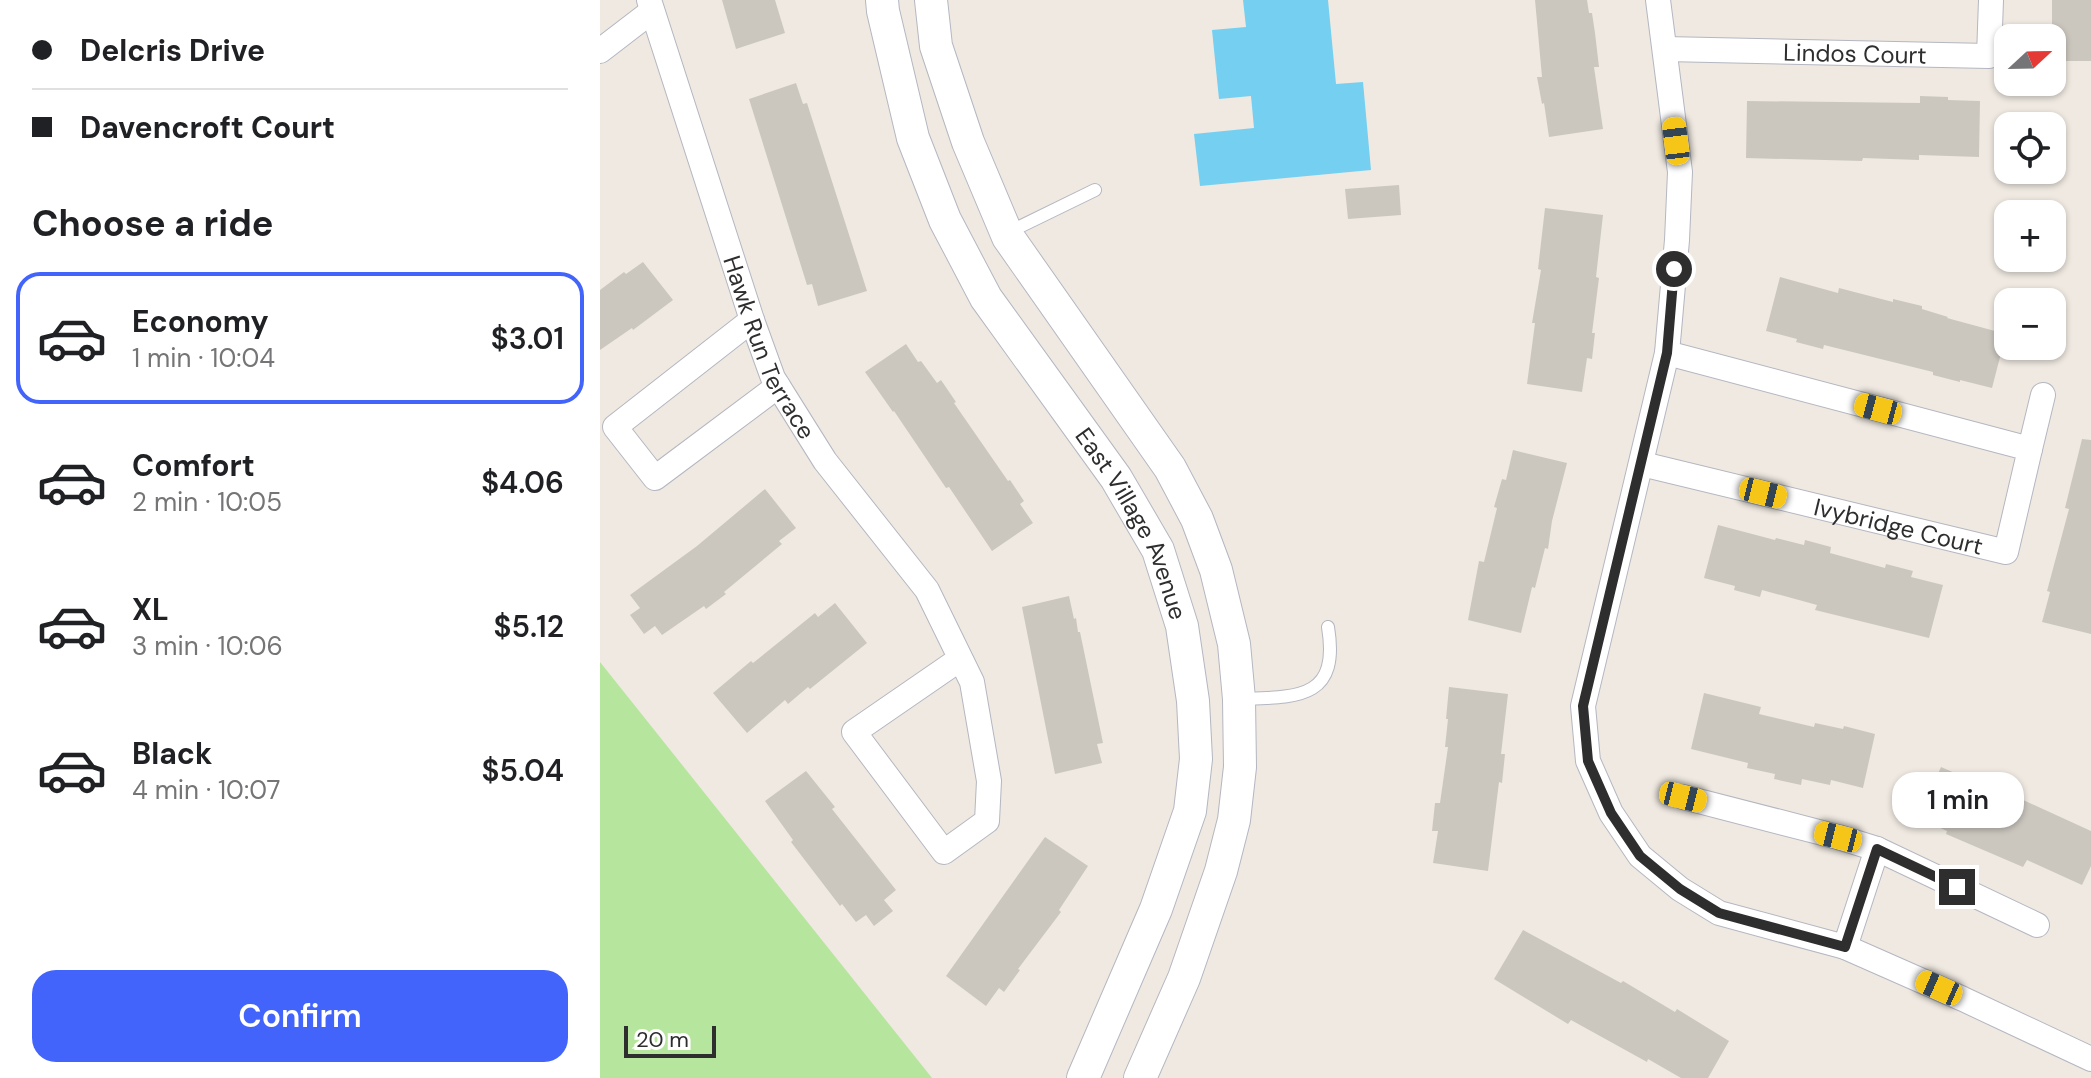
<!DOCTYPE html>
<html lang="en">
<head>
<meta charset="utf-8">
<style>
	:root { --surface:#fff; --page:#f2f2f2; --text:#202124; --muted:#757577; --line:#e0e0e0; --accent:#4264fb }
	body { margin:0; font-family:"DM Sans",sans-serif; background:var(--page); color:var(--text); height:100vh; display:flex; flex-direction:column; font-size:30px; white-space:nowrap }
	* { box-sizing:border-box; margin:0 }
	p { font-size:26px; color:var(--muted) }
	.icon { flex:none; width:44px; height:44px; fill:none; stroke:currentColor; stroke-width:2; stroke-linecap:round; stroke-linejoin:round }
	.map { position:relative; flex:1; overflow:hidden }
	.panel { display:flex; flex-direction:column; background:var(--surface); width:600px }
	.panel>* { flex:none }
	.guide { display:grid; align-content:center; height:176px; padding:0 32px; background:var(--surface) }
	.needle { width:52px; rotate:68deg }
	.tools { position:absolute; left:1394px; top:24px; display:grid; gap:16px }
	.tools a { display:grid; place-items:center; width:72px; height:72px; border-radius:16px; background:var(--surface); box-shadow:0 2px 6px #0004; font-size:40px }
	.scale { position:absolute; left:24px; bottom:20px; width:92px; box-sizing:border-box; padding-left:8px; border:4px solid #2e2e2e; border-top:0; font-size:22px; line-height:28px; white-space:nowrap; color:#2e2e2e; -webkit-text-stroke:6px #fff; paint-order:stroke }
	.end { position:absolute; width:36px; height:36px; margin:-18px; border:10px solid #2e2e2e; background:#fff; box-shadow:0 0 0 4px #fff }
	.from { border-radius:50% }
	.bubble { position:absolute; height:56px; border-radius:24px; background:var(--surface); box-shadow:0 2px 6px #0004; font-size:26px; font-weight:600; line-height:56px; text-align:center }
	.car { position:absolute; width:24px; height:48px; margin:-24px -12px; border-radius:10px; box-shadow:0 0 6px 2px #0007; background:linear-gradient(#f5c518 24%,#345 0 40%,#f5c518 0 76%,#345 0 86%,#f5c518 0) }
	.guide b { display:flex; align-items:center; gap:28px; height:76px; font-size:30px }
	.guide b+b { border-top:2px solid var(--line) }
	.guide i { width:20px; height:20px; background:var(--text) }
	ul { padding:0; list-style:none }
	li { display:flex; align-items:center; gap:24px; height:132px; margin:0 16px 12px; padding:0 16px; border:4px solid transparent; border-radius:24px }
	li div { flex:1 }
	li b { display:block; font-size:30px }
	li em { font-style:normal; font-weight:600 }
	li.on { border-color:var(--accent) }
	li>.icon { width:72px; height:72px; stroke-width:1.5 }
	h2 { padding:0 32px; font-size:36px; line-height:96px }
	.button { display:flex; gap:16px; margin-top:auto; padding:16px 32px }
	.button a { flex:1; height:92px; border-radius:24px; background:var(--accent); color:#fff; font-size:32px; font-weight:600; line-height:92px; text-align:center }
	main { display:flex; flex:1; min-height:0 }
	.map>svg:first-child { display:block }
	.green { fill:#b6e59e }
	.water { fill:#75cff0 }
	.building { fill:#cbc7bf }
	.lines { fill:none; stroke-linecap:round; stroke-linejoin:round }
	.service-casing { stroke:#b4b7c1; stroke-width:14 }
	.minor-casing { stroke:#b4b7c1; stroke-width:26 }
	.tertiary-casing { stroke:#b4b7c1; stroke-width:34 }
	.service { stroke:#fff; stroke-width:12 }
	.minor { stroke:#fff; stroke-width:24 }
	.tertiary { stroke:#fff; stroke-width:32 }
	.route { stroke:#2e2e2e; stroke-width:10 }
	.labels { text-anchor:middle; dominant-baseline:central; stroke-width:6; stroke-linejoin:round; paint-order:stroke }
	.street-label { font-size:24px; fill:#2e2e2e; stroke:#fff }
</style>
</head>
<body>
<main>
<section class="panel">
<div class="guide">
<b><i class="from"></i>Delcris Drive</b>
<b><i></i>Davencroft Court</b>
</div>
<h2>Choose a ride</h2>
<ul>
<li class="on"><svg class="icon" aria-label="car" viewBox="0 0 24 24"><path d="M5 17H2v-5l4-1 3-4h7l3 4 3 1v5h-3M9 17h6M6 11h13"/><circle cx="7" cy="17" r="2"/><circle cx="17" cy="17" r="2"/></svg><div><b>Economy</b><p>1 min · 10:04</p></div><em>$3.01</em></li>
<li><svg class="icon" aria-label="car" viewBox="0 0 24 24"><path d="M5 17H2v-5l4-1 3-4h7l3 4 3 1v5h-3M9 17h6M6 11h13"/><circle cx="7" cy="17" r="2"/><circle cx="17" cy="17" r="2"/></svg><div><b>Comfort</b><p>2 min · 10:05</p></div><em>$4.06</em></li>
<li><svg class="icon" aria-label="car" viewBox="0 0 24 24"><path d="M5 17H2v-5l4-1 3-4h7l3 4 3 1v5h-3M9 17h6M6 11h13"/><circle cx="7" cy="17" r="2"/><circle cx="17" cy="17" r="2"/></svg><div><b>XL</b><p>3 min · 10:06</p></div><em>$5.12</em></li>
<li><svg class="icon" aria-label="car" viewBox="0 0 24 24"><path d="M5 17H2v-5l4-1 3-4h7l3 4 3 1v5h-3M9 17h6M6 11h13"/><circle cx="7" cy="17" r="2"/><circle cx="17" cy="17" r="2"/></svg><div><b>Black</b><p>4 min · 10:07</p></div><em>$5.04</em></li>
</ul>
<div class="button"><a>Confirm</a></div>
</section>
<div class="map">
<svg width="1491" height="1078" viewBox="0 0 1491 1078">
	<rect width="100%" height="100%" fill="#efe9e1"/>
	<path class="green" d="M 0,662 L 332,1078 L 0,1078 Z"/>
	<path class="water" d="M 643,0 L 728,0 L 736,84 L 763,82 L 771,170 L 600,186 L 594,134 L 654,128 L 651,96 L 619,99 L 612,30 L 646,27 Z"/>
	<g class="building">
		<path d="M 122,0 L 175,0 L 185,33 L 136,49 Z"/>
		<path d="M 935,0 L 987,0 L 989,13 L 992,13 L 995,33 L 999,67 L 994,67 L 1003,129 L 949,137 L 944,103 L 942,104 L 937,77 L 942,77 Z"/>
		<rect x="1452" y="0" width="39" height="61"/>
		<path d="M 196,83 L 203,104 L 207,103 L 267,291 L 218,306 L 212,284 L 207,285 L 149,99 Z"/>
		<path d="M 1320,96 L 1348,97 L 1348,100 L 1380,101 L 1379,157 L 1319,155 L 1319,160 L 1263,158 L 1262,161 L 1146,158 L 1147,101 L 1320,103 Z"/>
		<path d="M 799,185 L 801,215 L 748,219 L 745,189 Z"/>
		<path d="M 945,208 L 1003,215 L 996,277 L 999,278 L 992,333 L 995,333 L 992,359 L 987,358 L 982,392 L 927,384 L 935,323 L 932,323 L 941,270 L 938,269 Z"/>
		<path d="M 43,262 L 73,300 L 33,330 L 32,328 L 0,350 L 0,290 L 24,272 L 26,274 Z"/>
		<path d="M 1180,277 L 1238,293 L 1239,288 L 1293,302 L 1293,299 L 1322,306 L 1322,309 L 1348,317 L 1347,318 L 1406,334 L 1392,388 L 1360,380 L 1360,382 L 1333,375 L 1333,372 L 1224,345 L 1223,349 L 1196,342 L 1197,339 L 1166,331 Z"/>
		<path d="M 306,344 L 318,362 L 321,361 L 337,383 L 341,380 L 356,402 L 354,403 L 408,481 L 410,480 L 424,501 L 420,504 L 433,523 L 392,551 L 349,487 L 346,488 L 294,411 L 293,412 L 265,372 Z"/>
		<path d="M 1482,439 L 1491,440 L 1491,634 L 1442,622 L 1450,592 L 1447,591 L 1469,509 L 1465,508 Z"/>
		<path d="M 913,450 L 967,463 L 952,521 L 948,549 L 945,548 L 935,588 L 932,587 L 921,633 L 868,620 L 879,561 L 884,562 L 897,508 L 894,507 L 902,479 L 906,480 Z"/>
		<path d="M 165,489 L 196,528 L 179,541 L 182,544 L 124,592 L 126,594 L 106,609 L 104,606 L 62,635 L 55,626 L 44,634 L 30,615 L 40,608 L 30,595 L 97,546 Z"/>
		<path d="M 1118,525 L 1175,540 L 1176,538 L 1204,545 L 1205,540 L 1231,547 L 1230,553 L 1285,568 L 1286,564 L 1313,571 L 1311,577 L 1343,585 L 1329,638 L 1215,610 L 1217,605 L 1162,590 L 1160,597 L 1134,590 L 1135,586 L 1104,578 Z"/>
		<path d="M 469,596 L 474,619 L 476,618 L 478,632 L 480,632 L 503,743 L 497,744 L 502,763 L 455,774 L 422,607 Z"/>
		<path d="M 235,603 L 267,643 L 210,689 L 208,687 L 188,704 L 185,700 L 147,733 L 113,693 L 151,661 L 153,663 L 215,613 L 218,617 Z"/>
		<path d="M 849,687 L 908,694 L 901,754 L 905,754 L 902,783 L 899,782 L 888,871 L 833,863 L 838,831 L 832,831 L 835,803 L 840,803 L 848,747 L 845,747 L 848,719 L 846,719 Z"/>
		<path d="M 1104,693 L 1161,707 L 1159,714 L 1214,727 L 1215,723 L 1243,729 L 1244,726 L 1275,734 L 1263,788 L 1231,780 L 1230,785 L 1202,779 L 1201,785 L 1174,779 L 1175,774 L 1147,768 L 1148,763 L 1091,749 Z"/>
		<path d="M 1341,767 L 1396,791 L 1397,788 L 1491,831 L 1491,866 L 1482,885 L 1427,860 L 1423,867 L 1346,834 L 1347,831 L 1318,818 Z"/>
		<path d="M 206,771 L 235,807 L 232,809 L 296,890 L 284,900 L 293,911 L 274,926 L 266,915 L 256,922 L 242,904 L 240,906 L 191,842 L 193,840 L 165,801 Z"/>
		<path d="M 445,837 L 488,866 L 459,910 L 461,912 L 418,969 L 420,970 L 404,992 L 399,988 L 386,1006 L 346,976 Z"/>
		<path d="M 923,930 L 1021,983 L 1023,981 L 1075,1012 L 1077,1009 L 1129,1041 L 1108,1078 L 1081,1078 L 1048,1059 L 1047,1062 L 971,1020 L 968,1024 L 894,979 Z"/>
	</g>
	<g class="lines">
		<g class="service-casing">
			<g id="service">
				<path d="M 409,232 L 495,190"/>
				<path d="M 639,699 C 697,697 740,700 728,627"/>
			</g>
		</g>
		<g class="minor-casing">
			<g id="minor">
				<path id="s1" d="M 49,0 L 152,320 L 173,378 L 225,461 L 327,590 L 372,682 L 389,781 L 387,821 L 344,852 L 254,732 L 360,659"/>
				<path d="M 1058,0 L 1080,172 L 1077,240 L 1067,353 L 983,706 L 988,761 L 1011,813 L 1040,856 L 1080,889 L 1119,913 L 1245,947 L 1363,999 L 1491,1059"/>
				<path id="s2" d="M 1065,49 L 1389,56 L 1391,0"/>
				<path d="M 0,51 L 52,11"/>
				<path d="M 152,320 L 15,427 L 55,478 L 178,386"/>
				<path d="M 1430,449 L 1443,395"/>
				<path id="s3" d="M 1042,464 L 1406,552 L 1430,449 L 1067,353"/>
				<path d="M 1083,797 L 1238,837 L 1277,849 L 1437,925"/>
				<path d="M 1245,947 L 1277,849"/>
			</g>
		</g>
		<g class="tertiary-casing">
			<g id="tertiary">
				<path id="s4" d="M 282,0 L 283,11 L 313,138 L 345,220 L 386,298 L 516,478 L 558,550 L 582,626 L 593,701 L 596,759 L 590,811 L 556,909 L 483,1078"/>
				<path d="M 331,0 L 336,46 L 368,142 L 408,237 L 570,468 L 597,519 L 616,570 L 634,644 L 639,699 L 640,767 L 634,820 L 621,871 L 584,978 L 540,1078"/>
			</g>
		</g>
		<use href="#service" class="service"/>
		<use href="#minor" class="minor"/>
		<use href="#tertiary" class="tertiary"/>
	</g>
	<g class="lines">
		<path class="route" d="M 1074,269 L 1067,353 L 983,706 L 988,761 L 1011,813 L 1040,856 L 1080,889 L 1119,913 L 1245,947 L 1277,849 L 1357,887"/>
	</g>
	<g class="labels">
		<g class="street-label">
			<text stroke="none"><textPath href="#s2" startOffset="190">Lindos Court</textPath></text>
			<text stroke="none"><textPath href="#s1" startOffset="368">Hawk Run Terrace</textPath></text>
			<text stroke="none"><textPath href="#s4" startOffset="588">East Village Avenue</textPath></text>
			<text stroke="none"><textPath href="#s3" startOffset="264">Ivybridge Court</textPath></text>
		</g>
	</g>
</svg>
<div class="tools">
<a><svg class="needle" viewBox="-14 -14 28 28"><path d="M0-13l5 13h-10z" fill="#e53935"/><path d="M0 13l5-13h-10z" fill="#757577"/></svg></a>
<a><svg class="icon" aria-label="locate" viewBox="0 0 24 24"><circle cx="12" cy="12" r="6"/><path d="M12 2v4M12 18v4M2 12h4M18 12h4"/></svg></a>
<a>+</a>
<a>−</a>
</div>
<div class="scale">20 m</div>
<i class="end from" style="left:1074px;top:269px"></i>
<i class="end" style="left:1357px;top:887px"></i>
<div class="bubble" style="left:1292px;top:772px;width:132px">1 min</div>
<i class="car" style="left:1076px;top:141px;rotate:353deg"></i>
<i class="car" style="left:1278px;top:409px;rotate:285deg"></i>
<i class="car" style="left:1163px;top:493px;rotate:104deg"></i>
<i class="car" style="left:1083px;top:797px;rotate:104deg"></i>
<i class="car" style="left:1238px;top:837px;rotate:284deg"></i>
<i class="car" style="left:1339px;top:988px;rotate:294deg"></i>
</div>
</main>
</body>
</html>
